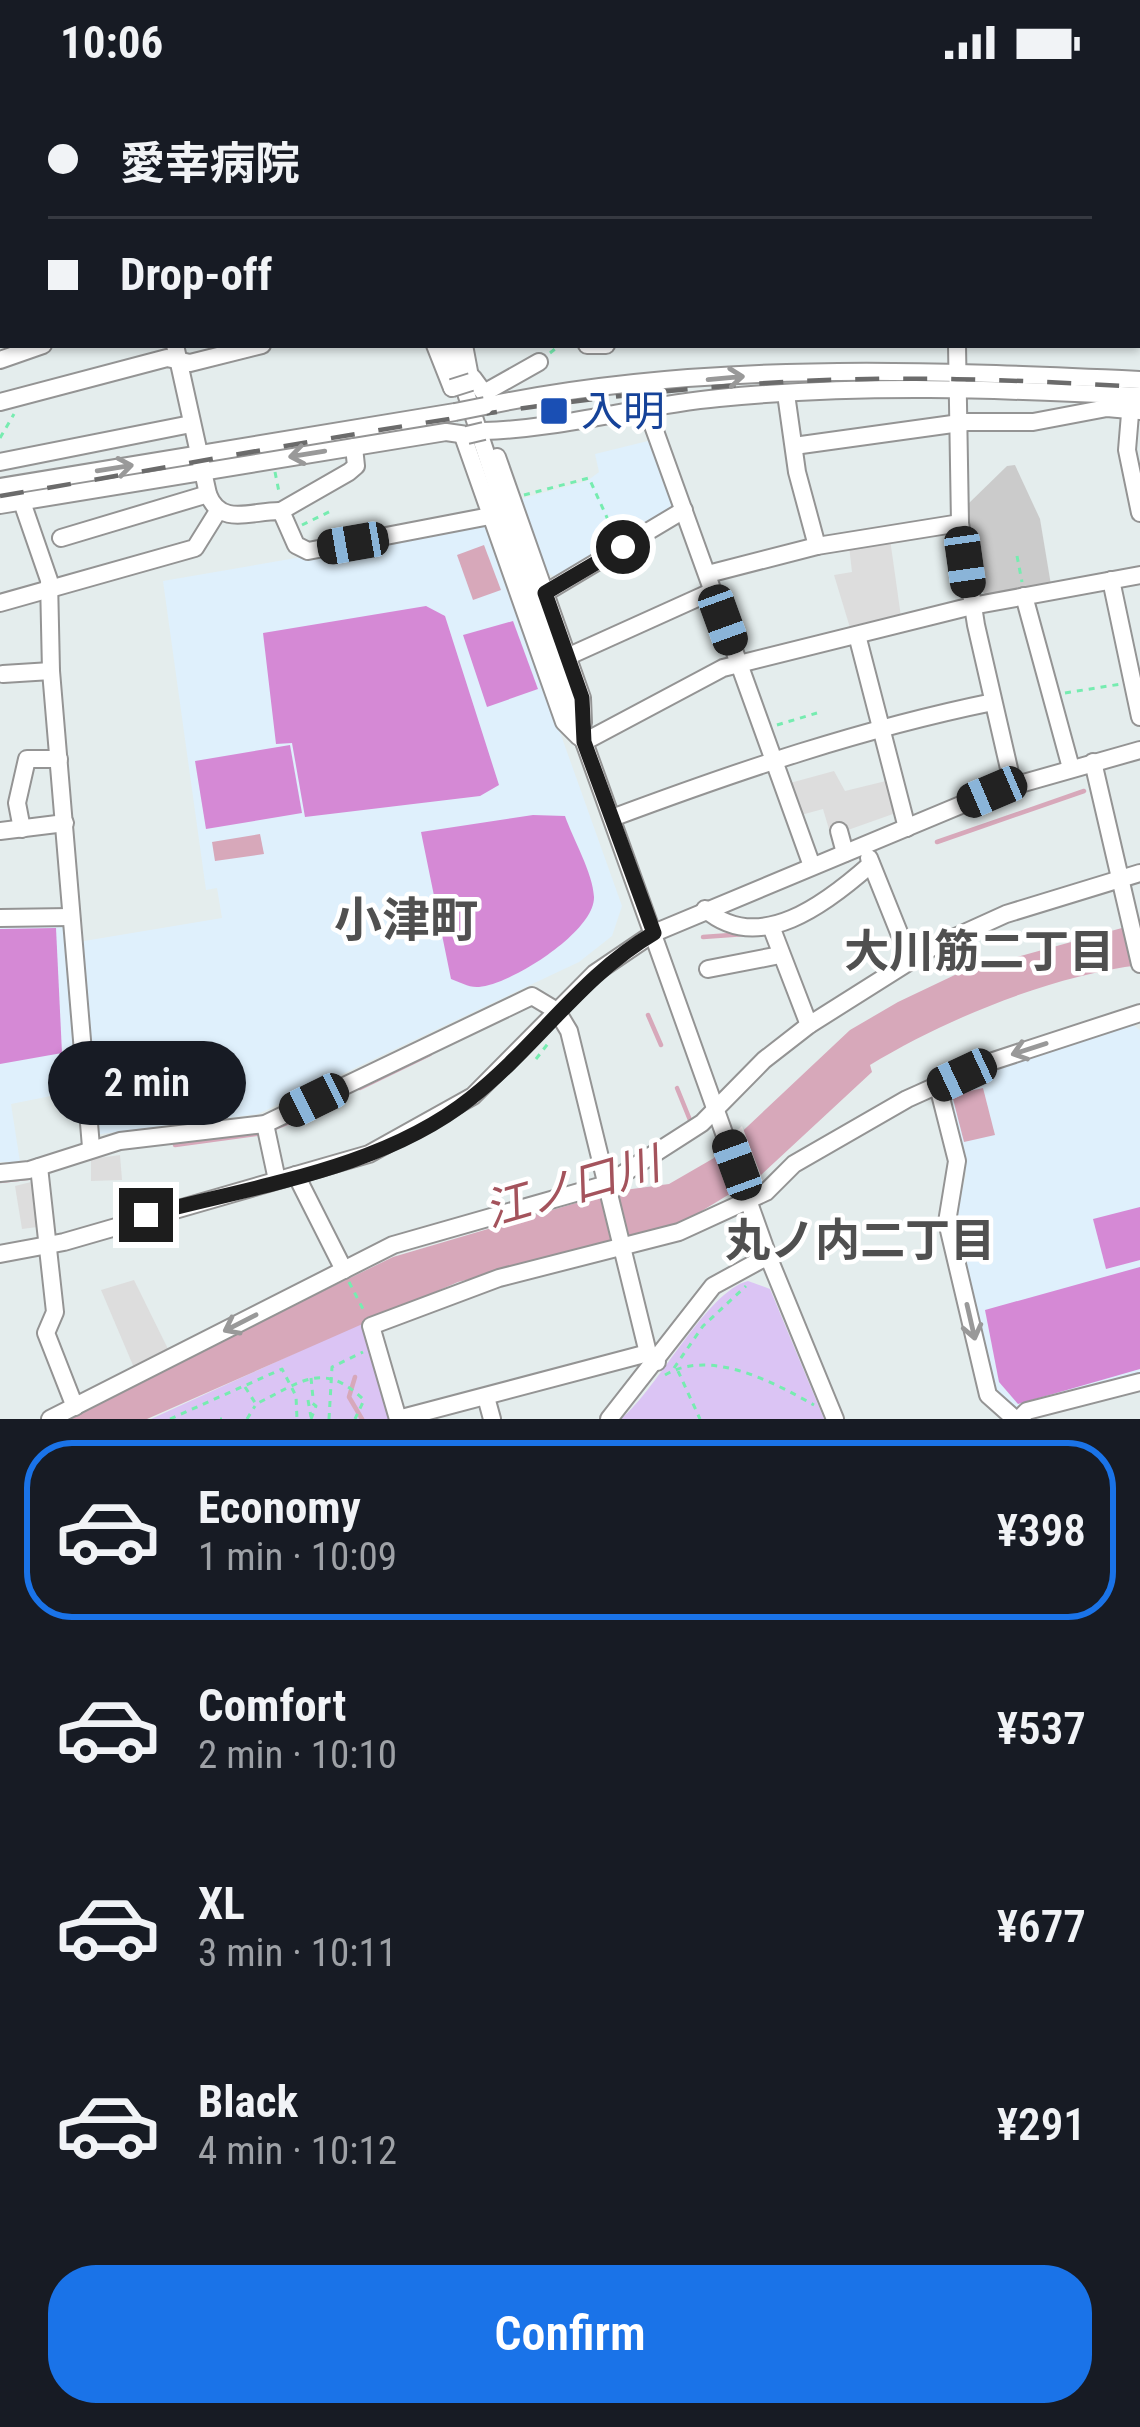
<!DOCTYPE html>
<html lang="en">
<head>
<meta charset="utf-8">
<style>
	:root { --surface:#171b24; --page:#20242c; --text:#f1f3f6; --muted:#9ea1a6; --line:#363941; --accent:#1a73e8 }
	body { margin:0; font-family:"Roboto Condensed","Noto Sans JP",sans-serif; background:var(--page); color:var(--text); height:100vh; display:flex; flex-direction:column; font-size:45px; white-space:nowrap }
	* { box-sizing:border-box; margin:0 }
	p { font-size:39px; color:var(--muted) }
	.icon { flex:none; width:66px; height:66px; fill:none; stroke:currentColor; stroke-width:2; stroke-linecap:round; stroke-linejoin:round }
	.map { position:relative; height:1335px; overflow:hidden }
	.details { display:flex; flex-direction:column; background:var(--surface); flex:1 }
	.details>* { flex:none }
	.banner { position:absolute; left:0px; top:0px; width:1140px; height:264px; box-shadow:0 3px 9px #0004; display:grid; align-content:center; height:264px; padding:0 48px; background:var(--surface) }
	.end { position:absolute; width:54px; height:54px; margin:-27px; border:15px solid #1d1d1d; background:#fff; box-shadow:0 0 0 6px #fff }
	.from { border-radius:50% }
	.bubble { position:absolute; height:84px; border-radius:42px; background:var(--surface); box-shadow:0 3px 9px #0004; font-size:39px; font-weight:600; line-height:84px; text-align:center }
	.car { position:absolute; width:36px; height:72px; margin:-36px -18px; border-radius:15px; box-shadow:0 0 9px 3px #0007; background:linear-gradient(#222 24%,#8ab4d8 0 40%,#222 0 76%,#8ab4d8 0 86%,#222 0) }
	.banner b { display:flex; align-items:center; gap:42px; height:114px; font-size:45px }
	.banner b+b { border-top:3px solid var(--line) }
	.banner i { width:30px; height:30px; background:var(--text) }
	ul { padding:21px 0 0; list-style:none }
	li { display:flex; align-items:center; gap:36px; height:180px; margin:0 24px 18px; padding:0 24px; border:6px solid transparent; border-radius:48px }
	li div { flex:1 }
	li b { display:block; font-size:45px }
	li em { font-style:normal; font-weight:600 }
	li.current { border-color:var(--accent) }
	li>.icon { width:108px; height:108px; stroke-width:1.5 }
	.cta { display:flex; gap:24px; margin-top:auto; padding:24px 48px }
	.cta a { flex:1; height:138px; border-radius:48px; background:var(--accent); color:#fff; font-size:48px; font-weight:600; line-height:138px; text-align:center }
	.status { display:flex; justify-content:space-between; align-items:center; height:84px; padding:0 60px; background:var(--surface); direction:ltr }
	.status svg { height:33px; fill:currentColor }
	.map>svg:first-child { display:block }
	.education { fill:#dff0fc }
	.religious { fill:#cbcbcb }
	.park { fill:#dbc4f4 }
	.pitch { fill:#d589d5 }
	.parking { fill:#ddd }
	.water { fill:#d7a8ba }
	.pier { fill:#fff }
	.lines { fill:none; stroke-linecap:round; stroke-linejoin:round }
	.stream { stroke:#d7a8ba; stroke-width:4.5 }
	.minor-casing { stroke:#949494; stroke-width:20 }
	.path { stroke:#76ecb0; stroke-width:3; stroke-dasharray:6 6; stroke-linecap:butt }
	.minor { stroke:#fff; stroke-width:16 }
	.rail { stroke:#6b6b6b; stroke-width:4.5; stroke-dasharray:24 24; stroke-linecap:butt }
	.minor-bridge-casing { stroke:#949494; stroke-width:20; stroke-linecap:butt }
	.minor-bridge { stroke:#fff; stroke-width:16 }
	.oneway { stroke:#999 }
	.route { stroke:#1d1d1d; stroke-width:15 }
	.transit-dot { fill:#1a4fb4; stroke:#fff; stroke-width:4.5 }
	.labels { text-anchor:middle; dominant-baseline:central; stroke-width:9; stroke-linejoin:round; paint-order:stroke }
	.transit-label { font-size:42px; fill:#164399; stroke:#fff; text-anchor:start }
	.neighbourhood-label { font-size:45px; font-weight:bold; fill:#505050; stroke:#fff }
	.water-label { font-size:45px; font-style:italic; fill:#a4535c; stroke:#fff }
	.quarter-label { font-size:48px; font-weight:bold; fill:#505050; stroke:#fff }
</style>
</head>
<body>
<div class="status"><b>10:06</b><svg viewBox="0 0 49 12"><path d="M0 12V9h3v3zM5 12V6h3v6zM10 12V3h3v9zM15 12V0h3v12zM26 1h20v11H26zM47 4h2v5h-2z"/></svg></div>
<div class="map">
<svg width="1140" height="1335" viewBox="0 0 1140 1335">
	<rect width="100%" height="100%" fill="#e4eded"/>
	<g class="education">
		<path d="M 652,356 L 673,415 L 667,431 L 558,494 L 545,488 L 520,415 L 587,397 L 599,388 L 595,370 Z"/>
		<path d="M 486,441 L 622,822 L 612,852 L 579,878 L 258,1030 L 93,1051 L 78,858 L 222,834 L 217,804 L 206,806 L 163,497 Z"/>
		<path d="M 66,839 L 81,1006 L 11,1020 L 20,1078 L 0,1078 L 0,840 Z"/>
		<path d="M 1130,939 L 1140,946 L 1140,1294 L 1015,1327 L 993,1306 L 954,1142 L 966,1090 L 947,1015 L 951,1002 Z"/>
	</g>
	<path class="religious" d="M 1015,381 L 1040,435 L 1051,501 L 989,513 L 975,502 L 967,421 L 1007,382 Z"/>
	<g class="park">
		<path d="M 748,1197 L 770,1205 L 824,1335 L 621,1335 C 659,1303 707,1207 748,1197 Z"/>
		<path d="M 361,1239 L 391,1335 L 151,1335 Z"/>
	</g>
	<g class="pitch">
		<path d="M 426,522 L 445,532 L 499,701 L 480,712 L 305,733 L 292,659 L 276,660 L 263,549 Z"/>
		<path d="M 513,537 L 538,605 L 487,623 L 463,551 Z"/>
		<path d="M 290,661 L 302,729 L 206,745 L 195,677 Z"/>
		<path d="M 533,731 L 565,732 C 573,755 593,789 594,813 C 595,848 510,901 479,903 C 469,904 460,898 451,895 L 421,748 Z"/>
		<path d="M 56,844 L 62,969 L 0,980 L 0,845 Z"/>
		<path d="M 141,971 L 144,981 L 151,981 L 154,1018 L 113,1021 L 109,974 Z"/>
		<path d="M 1140,1123 L 1140,1176 L 1106,1185 L 1093,1135 Z"/>
		<path d="M 1140,1183 L 1140,1285 L 1018,1320 L 999,1298 L 985,1226 Z"/>
	</g>
	<g class="parking">
		<path d="M 890,455 L 901,533 L 851,547 L 834,491 L 852,488 L 849,462 Z"/>
		<path d="M 834,687 L 845,707 L 890,696 L 893,730 L 831,752 L 823,725 L 801,731 L 790,699 Z"/>
		<path d="M 120,1071 L 122,1096 L 91,1097 L 91,1075 Z"/>
		<path d="M 39,1096 L 45,1142 L 22,1145 L 15,1102 Z"/>
		<path d="M 134,1196 L 169,1267 L 135,1286 L 101,1206 Z"/>
	</g>
	<g class="water">
		<path d="M 484,461 L 501,506 L 473,516 L 457,471 Z"/>
		<path d="M 260,750 L 264,770 L 215,777 L 212,758 Z"/>
		<path d="M 1140,839 L 1140,881 C 1050,892 946,935 870,981 L 872,988 L 761,1091 L 672,1145 L 458,1198 L 147,1335 L 61,1335 L 393,1173 L 617,1107 L 669,1100 L 714,1074 L 850,946 L 898,918 L 959,889 Z"/>
		<path d="M 983,1004 L 995,1051 L 964,1058 L 952,1011 Z"/>
	</g>
	<path class="pier" d="M 742,1042 L 763,1097 L 732,1116 L 714,1068 Z"/>
	<g class="lines">
		<g class="stream">
			<path d="M 937,758 L 1084,707"/>
			<path d="M 703,853 L 745,850"/>
			<path d="M 648,931 L 661,961"/>
			<path d="M 360,1004 L 430,970"/>
			<path d="M 677,1004 L 690,1036"/>
			<path d="M 317,1026 L 335,1017"/>
			<path d="M 275,1044 L 292,1037"/>
			<path d="M 175,1061 L 264,1049"/>
			<path d="M 0,1097 L 36,1093"/>
			<path d="M 355,1293 L 349,1313 L 362,1335"/>
		</g>
		<g class="minor-casing">
			<g id="minor">
				<path d="M 45,0 L 52,3"/>
				<path d="M 126,0 L 127,3"/>
				<path d="M 361,0 L 362,3"/>
				<path d="M 375,0 L 376,3"/>
				<path d="M 388,0 L 389,3"/>
				<path d="M 450,0 L 450,3"/>
				<path d="M 581,0 L 582,3"/>
				<path d="M 810,0 L 811,3"/>
				<path d="M 952,0 L 952,3"/>
				<path d="M 1131,0 L 1132,3"/>
				<path d="M 265,3 L 276,0"/>
				<path d="M 476,3 L 486,0"/>
				<path d="M 556,3 L 566,0"/>
				<path d="M 715,3 L 727,0"/>
				<path d="M 1137,30 L 1140,46"/>
				<path d="M 0,81 L 3,81"/>
				<path d="M 1137,86 L 1140,85"/>
				<path d="M 0,113 L 3,113"/>
				<path d="M 1137,119 L 1140,119"/>
				<path d="M 0,218 L 3,231"/>
				<path d="M 1137,236 L 1140,236"/>
				<path d="M 175,261 L 208,410 C 221,444 253,426 281,427 L 296,461 L 308,467 L 490,432"/>
				<path d="M 435,261 L 452,304"/>
				<path d="M 450,261 L 554,574 L 768,1172 L 835,1335"/>
				<path d="M 464,261 L 471,298"/>
				<path d="M 587,261 L 606,261"/>
				<path d="M 957,261 L 960,439 L 976,541 L 1013,702"/>
				<path d="M 0,276 L 43,261"/>
				<path d="M 473,294 L 484,309 L 539,278"/>
				<path d="M 786,310 L 797,388 L 817,462"/>
				<path d="M 0,318 L 167,274 L 190,279 L 262,261"/>
				<path d="M 1131,318 L 1127,366 L 1140,429"/>
				<path d="M 485,322 C 699,277 923,286 1140,296"/>
				<path d="M 647,325 L 812,782"/>
				<path d="M 484,347 C 563,345 640,321 719,314 C 858,300 1001,305 1140,312"/>
				<path d="M 463,352 L 564,638 L 579,653"/>
				<path d="M 794,362 L 967,338 L 1033,338 L 1107,324 L 1140,327"/>
				<path d="M 497,373 L 582,614 L 583,639"/>
				<path d="M 0,378 L 191,340"/>
				<path d="M 0,403 L 455,328"/>
				<path d="M 22,418 L 49,496 L 51,587 L 91,1063"/>
				<path d="M 0,421 L 446,348 L 467,351"/>
				<path d="M 281,427 L 349,388 L 356,382 L 354,363"/>
				<path d="M 61,454 L 208,410"/>
				<path d="M 708,490 L 817,462 L 960,439"/>
				<path d="M 1111,496 L 1140,633"/>
				<path d="M 545,509 L 684,426"/>
				<path d="M 1024,512 L 1071,684"/>
				<path d="M 0,519 L 195,464 L 218,427"/>
				<path d="M 857,551 L 907,744"/>
				<path d="M 569,572 L 713,507"/>
				<path d="M 3,590 L 51,587"/>
				<path d="M 584,658 L 723,584 L 972,522 L 1140,491"/>
				<path d="M 1093,678 L 1140,880"/>
				<path d="M 612,734 C 738,687 861,645 993,618"/>
				<path d="M 22,745 L 17,719 L 27,675 L 59,675"/>
				<path d="M 0,747 L 65,739"/>
				<path d="M 839,747 L 845,769"/>
				<path d="M 869,774 L 910,876"/>
				<path d="M 705,825 C 759,872 827,819 871,780"/>
				<path d="M 0,834 L 71,833"/>
				<path d="M 772,845 L 809,941"/>
				<path d="M 708,885 L 780,871"/>
				<path d="M 938,1002 L 957,1077 L 947,1138 L 988,1311 L 1015,1335"/>
				<path d="M 265,1040 L 277,1096"/>
				<path d="M 39,1083 L 55,1228 L 46,1249 L 75,1323"/>
				<path d="M 0,1089 L 29,1086 L 120,1057 L 265,1040 L 532,912 L 557,927 L 569,947 L 648,1269 L 657,1278"/>
				<path d="M 296,1091 L 344,1186"/>
				<path d="M 0,1170 L 64,1158 L 369,1070 L 473,1012 L 595,889 L 654,849 L 992,708 L 1140,666"/>
				<path d="M 486,1313 L 492,1335"/>
				<path d="M 50,1335 L 393,1161 L 607,1100 L 702,1039 L 764,976 L 809,941 L 931,864 L 1006,830 L 1140,789"/>
				<path d="M 398,1335 L 371,1242 L 499,1194 L 679,1148 L 766,1108 L 794,1080 L 907,1015 L 987,979 L 1140,929"/>
				<path d="M 398,1335 L 648,1269"/>
				<path d="M 609,1335 L 713,1202 L 768,1172"/>
				<path d="M 1019,1335 L 1027,1327 L 1140,1298"/>
			</g>
		</g>
		<g class="path">
			<path d="M 550,269 L 560,261"/>
			<path d="M 0,354 L 14,330"/>
			<path d="M 275,388 L 279,408"/>
			<path d="M 524,411 L 589,394 L 614,449"/>
			<path d="M 302,441 L 333,426"/>
			<path d="M 1017,472 L 1022,498"/>
			<path d="M 1065,609 L 1121,600"/>
			<path d="M 777,641 L 817,629"/>
			<path d="M 536,975 L 550,957"/>
			<path d="M 349,1198 L 364,1227"/>
			<path d="M 674,1284 L 703,1242 L 746,1202"/>
			<path d="M 678,1287 L 700,1335"/>
			<path d="M 665,1291 C 710,1264 773,1298 814,1321"/>
			<path d="M 311,1294 L 313,1314"/>
			<path d="M 245,1303 L 256,1320 C 301,1298 323,1276 364,1316 L 355,1335"/>
			<path d="M 170,1335 L 282,1285 L 296,1312 L 297,1335"/>
			<path d="M 220,1335 L 222,1335"/>
			<path d="M 247,1335 L 255,1322"/>
			<path d="M 311,1335 L 316,1322 L 308,1316 L 311,1333"/>
			<path d="M 329,1335 L 332,1283 L 363,1268"/>
		</g>
		<use href="#minor" class="minor"/>
		<path class="rail" d="M 0,412 C 245,371 491,319 739,301 C 872,290 1007,295 1140,303"/>
		<g class="minor-bridge-casing">
			<g id="minor-bridge">
				<path d="M 452,304 L 471,298"/>
				<path d="M 455,328 L 485,322"/>
				<path d="M 467,351 L 484,347"/>
			</g>
		</g>
		<use href="#minor-bridge" class="minor-bridge"/>
	</g>
	<defs><path id="oneway-shaft" d="M-6 0H5M1.5-3L5.5 0L1.5 3" fill="none" stroke-width="1.6" stroke-linecap="round" stroke-linejoin="round" transform="scale(3)"/></defs>
	<g class="oneway">
		<use href="#oneway-shaft" transform="translate(726 294) rotate(-5)"/>
		<use href="#oneway-shaft" transform="translate(307 370) rotate(171)"/>
		<use href="#oneway-shaft" transform="translate(115 384) rotate(-9)"/>
		<use href="#oneway-shaft" transform="translate(1029 965) rotate(162)"/>
		<use href="#oneway-shaft" transform="translate(971 1238) rotate(77)"/>
		<use href="#oneway-shaft" transform="translate(240 1239) rotate(153)"/>
	</g>
	<g class="lines">
		<path class="route" d="M 146,1131 C 254,1102 382,1085 471,1014 C 537,962 581,892 654,849 L 584,658 L 582,614 L 545,509 L 623,463"/>
	</g>
	<rect class="transit-dot" x="539" y="312" width="30" height="30" rx="6"/>
	<g class="labels">
		<g class="transit-label">
			<text x="581" y="327">入明</text>
		</g>
		<g class="neighbourhood-label">
			<text x="979" y="867">大川筋二丁目</text>
			<text x="860" y="1156">丸ノ内二丁目</text>
		</g>
		<g class="water-label">
			<text transform="translate(572 1103) rotate(-16)">江ノ口川</text>
		</g>
		<g class="quarter-label">
			<text x="406" y="836">小津町</text>
		</g>
	</g>
</svg>
<i class="end from" style="left:623px;top:463px"></i>
<i class="end" style="left:146px;top:1131px"></i>
<div class="bubble" style="left:48px;top:957px;width:198px">2 min</div>
<i class="car" style="left:353px;top:459px;rotate:260deg"></i>
<i class="car" style="left:965px;top:478px;rotate:172deg"></i>
<i class="car" style="left:723px;top:536px;rotate:160deg"></i>
<i class="car" style="left:992px;top:708px;rotate:247deg"></i>
<i class="car" style="left:962px;top:991px;rotate:245deg"></i>
<i class="car" style="left:314px;top:1016px;rotate:244deg"></i>
<i class="car" style="left:737px;top:1081px;rotate:340deg"></i>
<div class="banner">
<b><i class="from"></i>愛幸病院</b>
<b><i></i>Drop-off</b>
</div>
</div>
<section class="details">
<ul>
<li class="current"><svg class="icon" aria-label="car" viewBox="0 0 24 24"><path d="M5 17H2v-5l4-1 3-4h7l3 4 3 1v5h-3M9 17h6M6 11h13"/><circle cx="7" cy="17" r="2"/><circle cx="17" cy="17" r="2"/></svg><div><b>Economy</b><p>1 min · 10:09</p></div><em>¥398</em></li>
<li><svg class="icon" aria-label="car" viewBox="0 0 24 24"><path d="M5 17H2v-5l4-1 3-4h7l3 4 3 1v5h-3M9 17h6M6 11h13"/><circle cx="7" cy="17" r="2"/><circle cx="17" cy="17" r="2"/></svg><div><b>Comfort</b><p>2 min · 10:10</p></div><em>¥537</em></li>
<li><svg class="icon" aria-label="car" viewBox="0 0 24 24"><path d="M5 17H2v-5l4-1 3-4h7l3 4 3 1v5h-3M9 17h6M6 11h13"/><circle cx="7" cy="17" r="2"/><circle cx="17" cy="17" r="2"/></svg><div><b>XL</b><p>3 min · 10:11</p></div><em>¥677</em></li>
<li><svg class="icon" aria-label="car" viewBox="0 0 24 24"><path d="M5 17H2v-5l4-1 3-4h7l3 4 3 1v5h-3M9 17h6M6 11h13"/><circle cx="7" cy="17" r="2"/><circle cx="17" cy="17" r="2"/></svg><div><b>Black</b><p>4 min · 10:12</p></div><em>¥291</em></li>
</ul>
<div class="cta"><a>Confirm</a></div>
</section>
</body>
</html>
